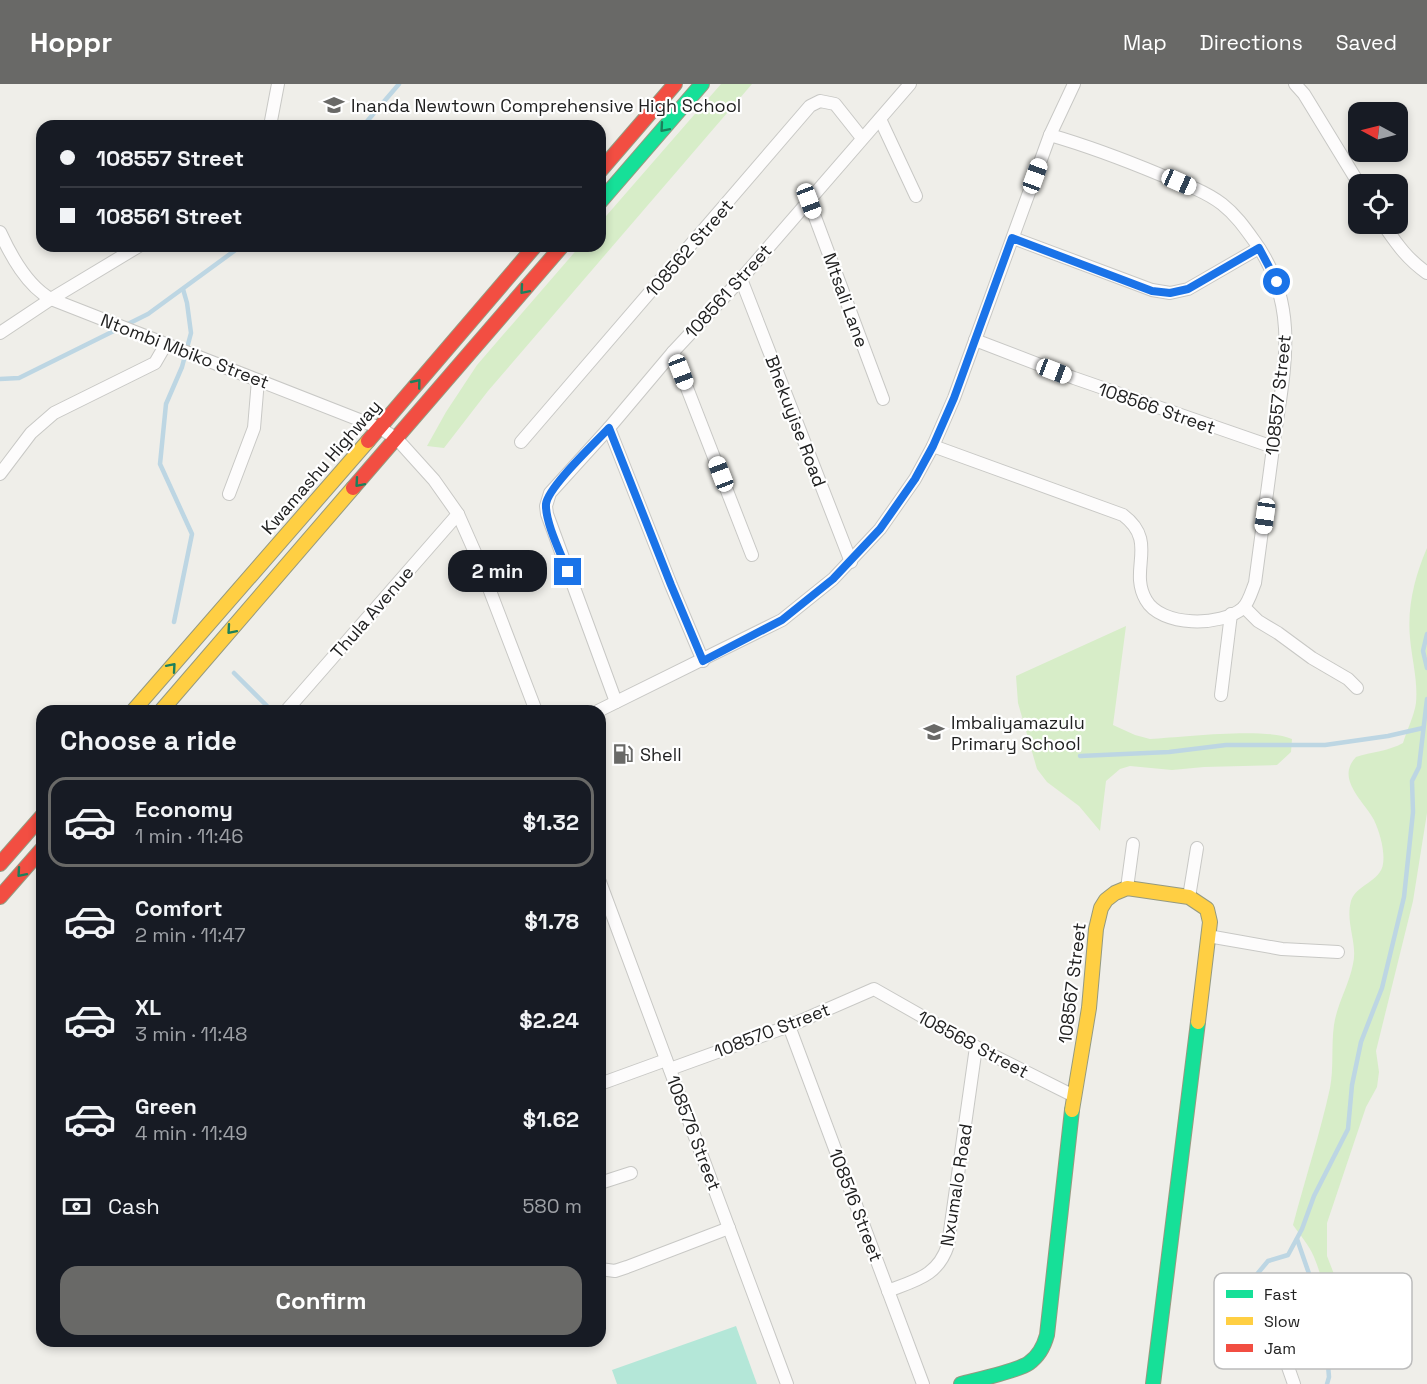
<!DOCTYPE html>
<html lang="en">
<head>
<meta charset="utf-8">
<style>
	:root { --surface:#171b24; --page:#242831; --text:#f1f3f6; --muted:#9ea1a6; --line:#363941; --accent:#696967 }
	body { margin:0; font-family:"Space Grotesk",sans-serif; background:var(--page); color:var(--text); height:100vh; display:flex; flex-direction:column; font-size:22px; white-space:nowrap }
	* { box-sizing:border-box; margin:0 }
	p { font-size:20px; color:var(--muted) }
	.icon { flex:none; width:33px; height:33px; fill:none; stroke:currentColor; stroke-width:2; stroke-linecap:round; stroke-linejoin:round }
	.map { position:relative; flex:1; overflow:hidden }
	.sheet { position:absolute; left:36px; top:621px; width:570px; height:642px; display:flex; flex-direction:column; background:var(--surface); border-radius:18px; box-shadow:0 3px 9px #0003 }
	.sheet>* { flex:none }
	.guide { position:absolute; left:36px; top:36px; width:570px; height:132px; border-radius:18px; box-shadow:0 3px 9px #0003; display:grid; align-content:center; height:132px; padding:0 24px; background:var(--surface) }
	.needle { width:39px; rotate:277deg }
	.fabs { position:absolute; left:1348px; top:18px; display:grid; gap:12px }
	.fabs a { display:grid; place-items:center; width:60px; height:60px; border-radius:12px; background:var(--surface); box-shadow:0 3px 9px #0003; font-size:30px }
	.end { position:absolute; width:27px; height:27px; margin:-14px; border:8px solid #1a73e8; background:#fff; box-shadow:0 0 0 3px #fff }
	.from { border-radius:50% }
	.bubble { position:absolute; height:42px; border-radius:18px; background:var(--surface); box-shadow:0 3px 9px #0003; font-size:20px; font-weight:600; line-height:42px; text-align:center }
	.car { position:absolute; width:18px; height:36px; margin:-18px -9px; border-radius:8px; box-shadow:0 0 4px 2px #0007; background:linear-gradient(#fff 24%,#345 0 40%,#fff 0 76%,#345 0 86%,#fff 0) }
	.guide b { display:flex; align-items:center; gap:21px; height:57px; font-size:22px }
	.guide b+b { border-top:2px solid var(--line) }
	.guide i { width:15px; height:15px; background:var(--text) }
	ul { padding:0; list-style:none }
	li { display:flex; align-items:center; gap:18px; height:90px; margin:0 12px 9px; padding:0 12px; border:3px solid transparent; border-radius:18px }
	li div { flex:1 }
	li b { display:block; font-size:22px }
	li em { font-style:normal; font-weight:600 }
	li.current { border-color:var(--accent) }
	li>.icon { width:54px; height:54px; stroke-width:1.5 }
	h2 { padding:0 24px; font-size:27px; line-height:72px }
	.pay { display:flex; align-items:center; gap:15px; height:66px; padding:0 24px; font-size:22px }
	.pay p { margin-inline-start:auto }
	.cta { display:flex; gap:12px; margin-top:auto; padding:12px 24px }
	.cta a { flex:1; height:69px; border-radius:18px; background:var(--accent); color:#fff; font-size:24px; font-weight:600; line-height:69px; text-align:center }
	header { display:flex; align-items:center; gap:36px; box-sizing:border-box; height:84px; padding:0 30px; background:var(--accent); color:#fff }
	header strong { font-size:28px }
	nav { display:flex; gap:33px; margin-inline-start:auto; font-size:21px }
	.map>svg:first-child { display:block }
	.grass { fill:#d7edc8 }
	.pitch { fill:#b4e7d8 }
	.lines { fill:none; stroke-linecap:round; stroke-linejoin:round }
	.stream { stroke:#bdd6e3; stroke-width:4.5 }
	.street-casing { stroke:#c8c8c5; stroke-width:14 }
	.fast-casing { stroke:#959a80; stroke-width:16 }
	.slow-casing { stroke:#959a80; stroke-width:16 }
	.jam-casing { stroke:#959a80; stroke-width:16 }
	.street { stroke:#fdfcfc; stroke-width:12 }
	.fast { stroke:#16e098; stroke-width:14 }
	.slow { stroke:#ffcf43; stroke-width:14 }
	.jam { stroke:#f24e42; stroke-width:14 }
	.oneway { stroke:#1c805c }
	.route { stroke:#1a73e8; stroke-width:8 }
	.labels { text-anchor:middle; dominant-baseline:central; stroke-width:4.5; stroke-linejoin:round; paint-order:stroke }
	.poi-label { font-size:18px; fill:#212121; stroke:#fff; text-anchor:start }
	.street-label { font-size:18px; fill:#212121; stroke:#fff }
	.key { fill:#fff; stroke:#bcbcbc; stroke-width:1.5 }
	.key-label { font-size:16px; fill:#212121 }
</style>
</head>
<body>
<header>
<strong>Hoppr</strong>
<nav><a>Map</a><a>Directions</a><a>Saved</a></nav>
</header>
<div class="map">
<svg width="1427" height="1300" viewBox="0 0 1427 1300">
	<rect width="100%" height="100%" fill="#efeee9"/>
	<g class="grass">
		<path d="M 721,0 L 752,0 L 488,307 L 444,364 L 427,362 L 446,328 L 477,281 L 580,162 L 600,162 L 600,139 Z"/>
		<path d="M 1427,464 L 1427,729 L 1413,817 L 1376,967 L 1379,988 L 1377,1003 L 1366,1023 L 1327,1139 L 1327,1172 L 1344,1216 L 1339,1237 L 1334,1238 C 1326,1217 1323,1194 1314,1173 C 1309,1161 1300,1151 1293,1141 C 1305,1095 1320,1050 1330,1004 C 1334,984 1331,962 1334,941 C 1337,920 1349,901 1353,880 C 1358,859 1345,839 1351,817 C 1356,801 1381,797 1383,780 C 1385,767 1380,749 1374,736 C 1364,717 1335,695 1356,673 C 1371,668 1389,667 1403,659 C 1407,646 1414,632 1416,619 C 1418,596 1412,577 1410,554 C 1407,522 1415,492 1427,464 Z"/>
		<path d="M 1126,542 L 1113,641 L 1135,651 L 1150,655 C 1183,653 1266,643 1292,655 L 1291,668 L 1277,681 L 1204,683 L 1172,686 L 1130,682 L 1120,685 L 1106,697 L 1100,747 L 1079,722 L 1047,698 L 1037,685 L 1018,619 L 1016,592 Z"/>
	</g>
	<path class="pitch" d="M 736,1242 L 757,1300 L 617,1300 L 612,1286 Z"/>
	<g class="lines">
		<g class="stream">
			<path d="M 363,42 L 399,0"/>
			<path d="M 0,295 L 19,294 L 148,230 L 241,162"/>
			<path d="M 174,538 L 192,450 L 160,380 L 166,320 L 182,283 L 191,249 L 187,219 L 183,205"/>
			<path d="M 1427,550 L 1423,567 L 1427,584"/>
			<path d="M 234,589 L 271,626"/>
			<path d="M 1080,672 L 1169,668 L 1226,661 L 1325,661 L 1388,652 L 1423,644"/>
			<path d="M 1297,1155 L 1324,1233 L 1329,1293 L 1327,1300"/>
			<path d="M 570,1257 L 571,1259"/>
			<path d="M 1221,1281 L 1243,1207 L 1268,1177 L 1288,1171 L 1302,1145 L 1314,1112 L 1348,1045 L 1352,1001 L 1361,958 L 1382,904 L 1404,813 L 1413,728 L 1412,697 L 1419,683 L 1427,615"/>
		</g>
		<g class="street-casing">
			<g id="street">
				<path d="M 1295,0 L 1304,10 L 1359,100"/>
				<path d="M 880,35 L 916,112"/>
				<path d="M 270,42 L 278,0"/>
				<path d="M 809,117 L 883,315"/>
				<path d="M 1383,140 C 1397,160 1406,174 1427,189"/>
				<path d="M 0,148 C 11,172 27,202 51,215 L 380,344 L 397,355 L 434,396 L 458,430 L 477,473 L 536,627"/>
				<path d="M 1013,154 L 1152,206 L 1170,209 L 1188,205 L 1259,164"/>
				<path d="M 741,195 L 851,478"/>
				<path d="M 0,249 L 51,215 L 139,162"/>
				<path d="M 975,256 L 1074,294 L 1273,363"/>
				<path d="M 673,268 L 752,471"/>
				<path d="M 609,344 L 671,501 L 703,577"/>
				<path d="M 521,358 L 810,22 L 820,17 L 835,20 L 862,54"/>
				<path d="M 933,362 L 1123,431 C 1159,458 1128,485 1146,516 C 1161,543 1221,543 1243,524 C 1249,518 1252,506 1255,499 C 1261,454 1267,409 1273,364 C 1283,290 1302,224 1255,158 C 1245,144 1236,131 1222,120 C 1205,107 1182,99 1161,91 C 1125,76 1088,62 1050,51"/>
				<path d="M 0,390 L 31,349 L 54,329 L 155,279 L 166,260"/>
				<path d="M 229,410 L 254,344 L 258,296"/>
				<path d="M 1244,523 L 1258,537 L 1278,549 L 1312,574 L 1348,595 L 1357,604"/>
				<path d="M 1221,611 L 1231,530"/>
				<path d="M 616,618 L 547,430 L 546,422 L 550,409 L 609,344 L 673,268 L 741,195 L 910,0"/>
				<path d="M 286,627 L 458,430"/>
				<path d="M 598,627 L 782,536 L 833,495 L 880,445 L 915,395 L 933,362 L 954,314 L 1050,51 L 1074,0"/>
				<path d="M 600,798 L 787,1300"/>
				<path d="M 1127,804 L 1133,760"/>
				<path d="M 1189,813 L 1197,764"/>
				<path d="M 1208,852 L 1282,865 L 1338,868"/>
				<path d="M 789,942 L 923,1300"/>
				<path d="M 670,985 L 789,942 L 874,905 L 976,963 L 1074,1012"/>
				<path d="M 600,1000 L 666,976"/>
				<path d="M 600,1099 L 631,1089"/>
				<path d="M 600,1185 L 615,1187 L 627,1183 L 729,1144"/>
				<path d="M 888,1207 C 916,1196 938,1192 948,1161 L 976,963"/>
				<path d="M 1281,1263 L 1294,1300"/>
			</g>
		</g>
		<g class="fast-casing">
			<g id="fast">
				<path d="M 600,118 L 702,0"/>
				<path d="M 961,1300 C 976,1296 1018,1287 1029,1279 C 1039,1272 1044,1262 1047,1251 L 1072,1026"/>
				<path d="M 1153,1300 L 1198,938"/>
			</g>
		</g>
		<g class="slow-casing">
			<g id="slow">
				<path d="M 133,627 L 368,357"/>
				<path d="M 161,627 L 353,404"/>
				<path d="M 1072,1026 L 1089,924 L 1096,845 L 1101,824 L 1106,816 L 1115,809 L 1127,804 L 1189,813 L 1207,825 L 1210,838 L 1198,938"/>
			</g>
		</g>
		<g class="jam-casing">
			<g id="jam">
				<path d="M 600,87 L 675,0"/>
				<path d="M 368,357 L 535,162"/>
				<path d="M 353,404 L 562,162"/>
				<path d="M 0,780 L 42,732"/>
				<path d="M 0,813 L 42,765"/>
			</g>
		</g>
		<use href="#street" class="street"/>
		<use href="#fast" class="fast"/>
		<use href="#slow" class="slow"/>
		<use href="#jam" class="jam"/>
	</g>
	<defs><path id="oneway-chevron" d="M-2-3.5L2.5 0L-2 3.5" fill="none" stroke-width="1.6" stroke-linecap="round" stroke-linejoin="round" transform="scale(1.5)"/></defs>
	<g class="oneway">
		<use href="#oneway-chevron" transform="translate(664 44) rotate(131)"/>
		<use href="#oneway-chevron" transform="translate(524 206) rotate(131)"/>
		<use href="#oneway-chevron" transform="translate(417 299) rotate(-51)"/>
		<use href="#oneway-chevron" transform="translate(359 399) rotate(131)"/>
		<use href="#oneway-chevron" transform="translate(231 546) rotate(131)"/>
		<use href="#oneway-chevron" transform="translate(172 583) rotate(-49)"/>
		<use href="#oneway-chevron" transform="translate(21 789) rotate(131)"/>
	</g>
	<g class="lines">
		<path class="route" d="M 568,488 C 561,470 545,438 546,420 C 548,403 595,359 609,344 L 671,501 L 703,577 L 782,536 L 833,495 L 880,445 L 915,395 L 933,362 L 954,314 L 1012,154 L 1152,207 L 1170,209 L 1188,205 L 1259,164 L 1277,198"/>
	</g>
	<defs>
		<g id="school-bare" transform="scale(1.62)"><path d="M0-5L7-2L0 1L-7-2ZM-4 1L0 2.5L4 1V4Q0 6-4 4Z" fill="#696967" stroke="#fff" stroke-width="2.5" paint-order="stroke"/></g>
		<g id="fuel-bare" transform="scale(1.62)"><path d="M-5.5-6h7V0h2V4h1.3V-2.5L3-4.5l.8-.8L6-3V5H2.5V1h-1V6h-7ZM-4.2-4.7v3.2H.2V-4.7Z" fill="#696967" stroke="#fff" stroke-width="2.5" paint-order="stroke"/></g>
	</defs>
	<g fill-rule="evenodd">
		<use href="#school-bare" x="334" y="21"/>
		<use href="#school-bare" x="934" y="648"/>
		<use href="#fuel-bare" x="623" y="670"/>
	</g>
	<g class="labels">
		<g class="poi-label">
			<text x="351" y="21">Inanda Newtown Comprehensive High School</text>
			<text x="951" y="638">Imbaliyamazulu<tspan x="951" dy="21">Primary School</tspan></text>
			<text x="640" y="670">Shell</text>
		</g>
		<g class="street-label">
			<text transform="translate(689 164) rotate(-49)">108562 Street</text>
			<text transform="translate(728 207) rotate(-48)">108561 Street</text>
			<text transform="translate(846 216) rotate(70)">Mtsali Lane</text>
			<text transform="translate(185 267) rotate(21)">Ntombi Mbiko Street</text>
			<text transform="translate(1278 311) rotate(-84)">108557 Street</text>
			<text transform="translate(1157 324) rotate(19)">108566 Street</text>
			<text transform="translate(796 337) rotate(69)">Bhekuyise Road</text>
			<text transform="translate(321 383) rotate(-49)">Kwamashu Highway</text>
			<text transform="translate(372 528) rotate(-49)">Thula Avenue</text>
			<text transform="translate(1072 899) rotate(-83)">108567 Street</text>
			<text transform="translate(772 946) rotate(-21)">108570 Street</text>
			<text transform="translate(973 960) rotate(28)">108568 Street</text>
			<text transform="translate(694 1049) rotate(69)">108576 Street</text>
			<text transform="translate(956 1101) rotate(-81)">Nxumalo Road</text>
			<text transform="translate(856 1121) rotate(69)">108516 Street</text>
		</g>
	</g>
	<rect x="1214" y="1189" width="198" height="96" rx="9" class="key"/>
	<rect x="1226" y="1206" width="27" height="8" fill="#16e098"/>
	<rect x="1226" y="1233" width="27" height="8" fill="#ffcf43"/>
	<rect x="1226" y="1260" width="27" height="8" fill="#f24e42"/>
	<g class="key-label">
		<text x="1264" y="1216">Fast</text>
		<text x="1264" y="1243">Slow</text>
		<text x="1264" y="1270">Jam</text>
	</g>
</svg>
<div class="fabs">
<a><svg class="needle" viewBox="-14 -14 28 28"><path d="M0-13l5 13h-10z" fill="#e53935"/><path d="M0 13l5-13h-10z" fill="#9ea1a6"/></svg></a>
<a><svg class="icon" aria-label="locate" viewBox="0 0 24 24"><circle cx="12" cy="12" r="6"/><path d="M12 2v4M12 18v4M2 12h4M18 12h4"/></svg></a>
</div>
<i class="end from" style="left:1277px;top:198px"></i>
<i class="end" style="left:568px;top:488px"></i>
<div class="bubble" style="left:448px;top:466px;width:99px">2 min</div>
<i class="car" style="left:1035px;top:92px;rotate:20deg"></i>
<i class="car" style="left:1179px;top:98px;rotate:114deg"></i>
<i class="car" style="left:809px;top:117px;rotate:159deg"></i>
<i class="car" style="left:1054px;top:287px;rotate:111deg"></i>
<i class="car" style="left:681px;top:288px;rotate:159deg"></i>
<i class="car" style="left:721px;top:390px;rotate:339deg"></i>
<i class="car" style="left:1265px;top:432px;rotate:188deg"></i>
<div class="guide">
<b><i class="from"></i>108557 Street</b>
<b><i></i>108561 Street</b>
</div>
<section class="sheet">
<h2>Choose a ride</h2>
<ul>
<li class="current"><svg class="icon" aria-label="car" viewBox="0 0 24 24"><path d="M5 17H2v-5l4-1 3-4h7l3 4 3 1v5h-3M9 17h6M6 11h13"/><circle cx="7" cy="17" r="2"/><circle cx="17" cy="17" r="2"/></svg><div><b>Economy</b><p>1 min · 11:46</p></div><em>$1.32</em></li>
<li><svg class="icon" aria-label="car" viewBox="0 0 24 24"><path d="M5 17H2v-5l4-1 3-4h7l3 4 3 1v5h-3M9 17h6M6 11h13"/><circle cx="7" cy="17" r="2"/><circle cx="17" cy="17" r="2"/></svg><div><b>Comfort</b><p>2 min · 11:47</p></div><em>$1.78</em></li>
<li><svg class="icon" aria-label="car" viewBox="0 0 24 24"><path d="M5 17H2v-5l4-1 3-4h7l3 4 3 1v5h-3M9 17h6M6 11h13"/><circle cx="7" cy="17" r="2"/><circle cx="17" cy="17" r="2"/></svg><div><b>XL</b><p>3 min · 11:48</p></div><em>$2.24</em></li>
<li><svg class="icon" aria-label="car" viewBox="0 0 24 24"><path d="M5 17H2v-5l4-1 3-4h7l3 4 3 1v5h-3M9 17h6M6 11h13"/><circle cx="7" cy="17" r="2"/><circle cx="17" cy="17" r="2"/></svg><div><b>Green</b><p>4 min · 11:49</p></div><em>$1.62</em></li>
</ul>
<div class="pay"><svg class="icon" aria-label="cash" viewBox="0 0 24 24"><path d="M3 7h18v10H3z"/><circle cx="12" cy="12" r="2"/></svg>Cash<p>580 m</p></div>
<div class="cta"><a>Confirm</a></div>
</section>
</div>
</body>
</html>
